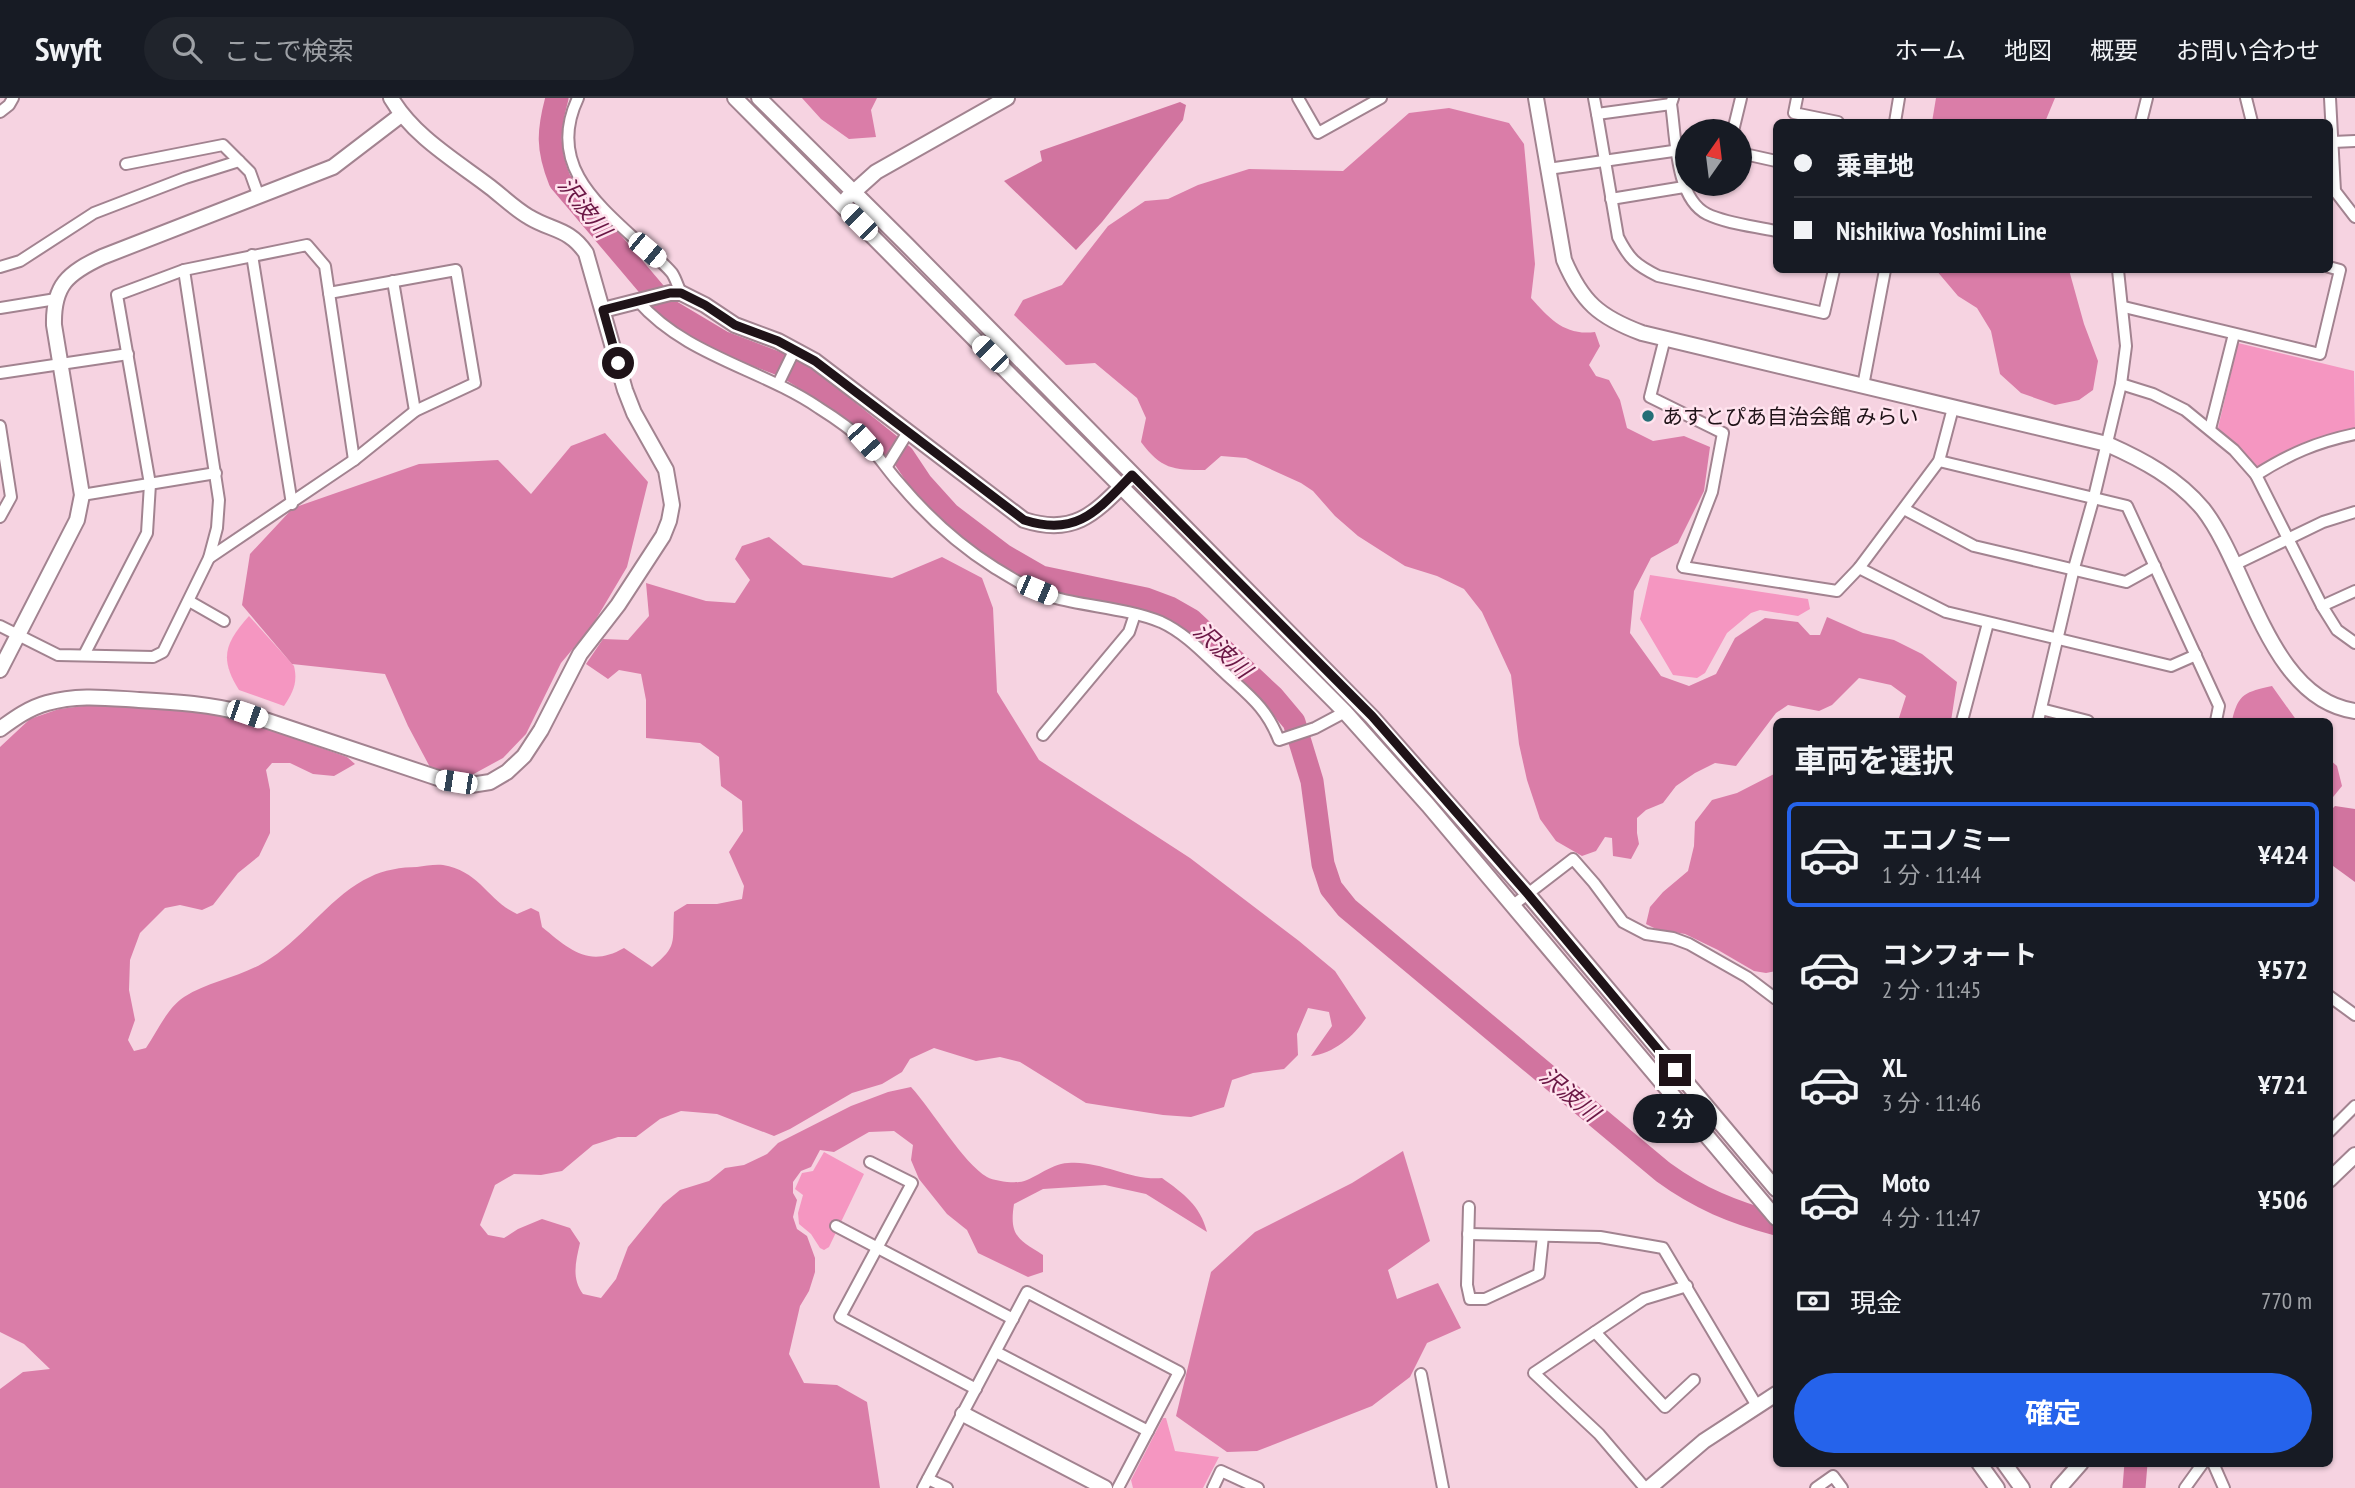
<!DOCTYPE html>
<html lang="ja">
<head>
<meta charset="utf-8">
<style>
	:root { --surface:#171b24; --page:#20242c; --text:#f1f3f6; --muted:#9ea1a6; --line:#363941; --accent:#2563eb }
	body { margin:0; font-family:"PT Sans Narrow","Noto Sans JP",sans-serif; background:var(--page); color:var(--text); height:100vh; display:flex; flex-direction:column; font-size:26px; white-space:nowrap }
	* { box-sizing:border-box; margin:0 }
	p { font-size:23px; color:var(--muted) }
	.icon { flex:none; width:38px; height:38px; fill:none; stroke:currentColor; stroke-width:2; stroke-linecap:round; stroke-linejoin:round }
	.map { position:relative; flex:1; overflow:hidden }
	.panel { position:absolute; left:1773px; top:620px; width:560px; height:749px; display:flex; flex-direction:column; background:var(--surface); border-radius:10px; box-shadow:0 2px 5px #0004 }
	.panel>* { flex:none }
	.hud { position:absolute; left:1773px; top:21px; width:560px; height:154px; border-radius:10px; box-shadow:0 2px 5px #0004; display:grid; align-content:center; height:154px; padding:0 21px; background:var(--surface) }
	.needle { width:46px; rotate:14deg }
	.buttons { position:absolute; left:1675px; top:21px; display:grid; gap:14px }
	.buttons a { display:grid; place-items:center; width:77px; height:77px; border-radius:50%; background:var(--surface); box-shadow:0 2px 5px #0004; font-size:35px }
	.end { position:absolute; width:32px; height:32px; margin:-16px; border:9px solid #1f1318; background:#fff; box-shadow:0 0 0 4px #fff }
	.from { border-radius:50% }
	.bubble { position:absolute; height:49px; border-radius:24px; background:var(--surface); box-shadow:0 2px 5px #0004; font-size:23px; font-weight:700; line-height:49px; text-align:center }
	.car { position:absolute; width:21px; height:42px; margin:-21px -10px; border-radius:9px; box-shadow:0 0 5px 2px #0007; background:linear-gradient(#fff 24%,#345 0 40%,#fff 0 76%,#345 0 86%,#fff 0) }
	.hud b { display:flex; align-items:center; gap:24px; height:66px; font-size:26px }
	.hud b+b { border-top:2px solid var(--line) }
	.hud i { width:18px; height:18px; background:var(--text) }
	ul { padding:0; list-style:none }
	li { display:flex; align-items:center; gap:21px; height:105px; margin:0 14px 10px; padding:0 7px; border:4px solid transparent; border-radius:10px }
	li div { flex:1 }
	li b { display:block; font-size:26px }
	li em { font-style:normal; font-weight:700 }
	li.selected { border-color:var(--accent) }
	li>.icon { width:63px; height:63px; stroke-width:1.5 }
	h2 { padding:0 21px; font-size:32px; line-height:84px }
	.pay { display:flex; align-items:center; gap:18px; height:77px; padding:0 21px; font-size:26px }
	.pay p { margin-inline-start:auto }
	.action { display:flex; gap:14px; margin-top:auto; padding:14px 21px }
	.action a { flex:1; height:80px; border-radius:42px; background:var(--accent); color:#fff; font-size:28px; font-weight:700; line-height:80px; text-align:center }
	header { display:flex; align-items:center; gap:42px; box-sizing:border-box; height:98px; padding:0 35px; background:var(--surface); border-bottom:2px solid var(--line) }
	header strong { font-size:33px }
	nav { display:flex; gap:38px; margin-inline-start:auto; font-size:24px }
	.search { width:490px; height:63px; background:var(--page); display:flex; align-items:center; gap:18px; box-sizing:border-box; padding:0 24px; border-radius:38px; color:var(--muted); font-size:26px }
	.map>svg:first-child { display:block }
	.green { fill:#f596c1 }
	.forest { fill:#da7da8 }
	.water { fill:#d1749f }
	.lines { fill:none; stroke-linecap:round; stroke-linejoin:round }
	.river { stroke:#d1749f; stroke-width:23 }
	.street-casing { stroke:#a28390; stroke-width:14 }
	.secondary-casing { stroke:#a28390; stroke-width:18 }
	.street { stroke:#fff; stroke-width:10 }
	.secondary { stroke:#fff; stroke-width:14 }
	.route { stroke:#1f1318; stroke-width:9 }
	.poi-dot { fill:#256f77; stroke:#ffe3ee; stroke-width:2.5 }
	.labels { text-anchor:middle; dominant-baseline:central; stroke-width:5; stroke-linejoin:round; paint-order:stroke }
	.poi-label { font-size:21px; fill:#1f1318; stroke:#ffe3ee; text-anchor:start }
	.water-label { font-size:23px; font-style:italic; fill:#6b1745; stroke:#ffe3ee }
</style>
</head>
<body>
<header>
<strong>Swyft</strong>
<div class="search"><svg class="icon" aria-label="search" viewBox="0 0 24 24"><circle cx="10" cy="10" r="6"/><path d="M15 15l6 6"/></svg>ここで検索</div>
<nav><a>ホーム</a><a>地図</a><a>概要</a><a>お問い合わせ</a></nav>
</header>
<div class="map">
<svg width="2355" height="1390" viewBox="0 0 2355 1390">
	<rect width="100%" height="100%" fill="#f6d3e1"/>
	<g class="green">
		<path d="M 2238,245 L 2354,273 L 2355,330 L 2305,344 L 2257,369 L 2218,330 Z"/>
		<path d="M 1650,477 L 1808,501 L 1810,511 L 1798,518 L 1760,512 L 1751,515 L 1727,535 L 1705,575 L 1697,580 L 1673,577 L 1640,521 Z"/>
		<path d="M 249,518 L 294,568 C 298,585 293,594 284,608 L 239,592 C 219,560 225,545 249,518 Z"/>
		<path d="M 824,1054 L 864,1076 L 829,1149 L 824,1152 L 820,1150 L 811,1136 L 799,1126 L 798,1115 L 803,1097 L 795,1091 L 802,1075 L 813,1073 Z"/>
		<path d="M 1163,1320 L 1166,1320 L 1175,1353 L 1219,1359 L 1203,1390 L 1133,1390 L 1131,1382 Z"/>
	</g>
	<g class="forest">
		<path d="M 802,0 L 877,0 L 871,12 L 876,39 L 849,41 L 821,21 Z"/>
		<path d="M 1936,0 L 2055,0 L 2045,24 L 1932,24 Z"/>
		<path d="M 1449,10 L 1509,25 L 1524,46 L 1535,166 L 1531,200 C 1550,221 1565,238 1595,234 L 1600,248 L 1589,267 L 1596,278 L 1609,282 L 1620,302 L 1627,330 L 1653,343 L 1684,338 L 1710,349 L 1704,393 L 1678,445 L 1651,460 L 1634,493 L 1630,535 L 1661,578 L 1689,588 L 1716,576 L 1735,540 L 1765,520 L 1798,524 L 1810,537 L 1820,537 L 1827,519 L 1863,535 L 1894,542 L 1922,556 L 1957,584 L 1951,623 L 1898,623 L 1906,598 L 1891,587 L 1859,580 L 1832,607 L 1819,613 L 1788,607 L 1776,615 L 1736,668 L 1715,665 L 1695,675 L 1676,688 L 1663,705 L 1646,712 L 1637,720 L 1637,735 L 1639,746 L 1631,761 L 1613,758 L 1612,740 L 1605,739 L 1596,753 L 1582,758 L 1556,743 L 1540,721 L 1527,682 L 1519,646 L 1511,577 L 1482,514 L 1464,491 L 1437,478 L 1405,468 L 1358,438 L 1335,418 L 1313,393 L 1301,385 L 1246,360 L 1221,358 L 1205,372 C 1173,372 1161,371 1141,344 L 1146,320 L 1137,300 L 1095,265 L 1066,267 L 1014,217 L 1023,202 L 1062,187 L 1108,128 L 1145,103 L 1168,101 L 1198,87 L 1249,71 L 1343,73 L 1409,15 Z"/>
		<path d="M 1936,172 L 2069,172 L 2084,226 L 2098,263 L 2093,292 L 2079,302 L 2055,307 L 2021,295 L 2000,276 L 1991,233 L 1977,210 L 1958,198 Z"/>
		<path d="M 605,335 L 648,384 L 627,469 L 592,528 L 561,565 L 526,636 L 503,660 L 470,678 L 431,671 L 408,628 L 385,576 L 292,566 L 242,507 L 250,456 L 293,410 L 419,366 L 498,362 L 531,396 L 571,348 Z"/>
		<path d="M 769,439 L 803,467 L 892,480 L 942,459 L 982,480 L 993,510 L 997,594 L 1039,662 L 1190,760 L 1299,843 L 1335,873 L 1366,920 C 1354,938 1333,956 1311,958 L 1332,928 L 1329,914 L 1308,910 L 1297,936 L 1298,957 L 1284,971 L 1253,975 L 1232,982 L 1224,1009 L 1191,1019 L 1163,1017 L 1086,1005 L 1020,964 L 1000,959 L 976,963 L 934,950 L 910,961 L 902,974 L 882,986 L 852,995 L 790,1031 L 774,1038 L 717,1016 L 681,1013 L 660,1021 L 636,1039 L 618,1039 L 593,1047 L 562,1073 L 541,1077 L 514,1076 L 495,1087 L 480,1127 L 488,1137 L 504,1140 L 518,1131 L 542,1121 L 570,1130 L 580,1145 C 576,1163 571,1180 583,1196 L 601,1200 L 616,1181 L 628,1149 L 663,1106 L 680,1092 L 709,1083 L 725,1070 L 744,1067 L 767,1056 L 778,1045 L 851,1008 L 888,994 L 911,989 C 933,1013 963,1065 987,1079 C 994,1083 1011,1085 1019,1084 C 1033,1083 1049,1066 1068,1065 C 1100,1062 1131,1083 1162,1080 C 1184,1096 1200,1107 1207,1134 L 1146,1096 L 1105,1087 L 1043,1091 L 1014,1106 C 1009,1138 1018,1141 1043,1157 L 1043,1174 L 1028,1179 L 978,1155 L 967,1132 L 947,1116 L 919,1081 L 911,1062 L 913,1047 L 894,1033 L 869,1034 L 834,1054 L 820,1052 L 811,1069 L 801,1073 L 793,1084 L 793,1095 L 797,1102 L 793,1119 L 797,1131 L 807,1138 L 815,1160 L 815,1174 L 809,1193 L 800,1208 L 789,1256 L 804,1285 L 837,1287 L 867,1304 L 880,1390 L 0,1390 L 0,1291 L 23,1274 L 50,1271 L 24,1246 L 0,1234 L 0,649 L 30,621 L 59,611 L 108,605 L 213,616 L 259,628 L 347,659 L 355,666 L 334,678 L 313,676 L 290,665 L 272,665 L 266,672 L 270,692 L 270,735 L 259,758 L 238,775 L 213,807 L 202,812 L 180,807 L 165,810 L 140,835 L 130,862 L 129,892 L 135,922 L 128,942 L 134,953 L 146,950 C 157,934 167,910 184,899 C 211,882 244,879 271,860 C 305,838 334,795 370,779 C 383,772 402,769 417,769 C 425,768 435,766 443,767 C 480,773 488,803 517,816 L 531,810 L 539,814 L 542,829 C 570,852 589,870 624,850 L 652,869 C 678,848 672,845 674,814 L 687,806 L 717,806 L 742,801 L 744,788 L 729,754 L 743,733 L 742,703 L 721,688 L 719,659 L 700,645 L 646,640 L 646,602 L 641,576 L 619,572 L 608,581 L 586,566 L 603,541 L 628,542 L 649,518 L 646,485 L 706,503 L 735,505 L 750,482 L 735,461 L 742,448 Z"/>
		<path d="M 2272,588 L 2297,623 L 2232,623 C 2238,595 2246,594 2272,588 Z"/>
		<path d="M 2329,661 L 2337,668 L 2342,688 L 2329,704 Z"/>
		<path d="M 1776,675 L 1776,873 L 1766,875 L 1754,873 L 1718,852 L 1685,836 L 1656,831 L 1646,826 L 1650,809 L 1663,794 L 1688,773 L 1694,748 L 1695,724 L 1712,702 L 1737,695 Z"/>
		<path d="M 1403,1053 L 1430,1143 L 1388,1172 L 1397,1201 L 1438,1185 L 1461,1230 L 1427,1245 L 1410,1279 L 1372,1308 L 1257,1353 L 1227,1354 L 1176,1318 L 1211,1174 L 1255,1134 L 1352,1085 Z"/>
	</g>
	<g class="water">
		<path d="M 1180,4 L 1186,7 L 1183,22 L 1102,124 L 1076,152 L 1004,83 L 1042,63 L 1040,53 Z"/>
		<path d="M 2335,708 L 2355,711 L 2355,784 L 2329,765 L 2329,714 Z"/>
	</g>
	<g class="lines">
		<g class="river">
			<path d="M 557,0 C 548,33 547,51 560,83 L 670,213 L 722,244 L 785,268 L 814,286 L 903,358 L 921,385 L 949,416 L 1003,457 L 1041,479 L 1146,501 L 1170,510 L 1191,522 L 1273,599 L 1294,624 L 1312,683 L 1323,766 L 1331,790 L 1347,810 L 1663,1074 C 1700,1101 1733,1114 1776,1126"/>
			<path d="M 2134,1390 L 2136,1365"/>
		</g>
		<g class="street-casing">
			<g id="street">
				<path d="M 578,0 C 548,63 592,102 636,142 C 648,153 662,163 672,175 C 676,181 678,189 681,195"/>
				<path d="M 1298,0 L 1318,35 L 1381,0"/>
				<path d="M 1594,0 L 1597,16 L 1671,6"/>
				<path d="M 1673,0 L 1671,6 C 1676,38 1675,100 1707,116 C 1728,126 1754,128 1776,133"/>
				<path d="M 1797,0 L 1794,15 L 1838,24"/>
				<path d="M 2246,0 L 2252,24"/>
				<path d="M 2330,0 L 2335,93 L 2355,119"/>
				<path d="M 0,14 L 9,7 L 13,0"/>
				<path d="M 1597,16 L 1618,139 C 1629,161 1636,167 1658,178 L 1824,215 L 1834,172"/>
				<path d="M 1895,24 L 1899,0"/>
				<path d="M 2141,24 L 2147,0"/>
				<path d="M 1733,33 L 1741,0"/>
				<path d="M 2333,44 L 2355,43"/>
				<path d="M 1740,55 L 1776,63"/>
				<path d="M 126,66 L 223,47 L 250,74 L 259,99"/>
				<path d="M 1548,71 L 1687,51"/>
				<path d="M 1611,101 L 1684,89"/>
				<path d="M 252,157 L 292,406"/>
				<path d="M 0,169 L 20,163 L 94,115 L 185,80 L 239,63"/>
				<path d="M 393,183 L 415,313"/>
				<path d="M 638,203 C 686,258 760,270 819,310 C 835,320 852,332 866,345 C 879,358 888,373 900,386 C 927,418 960,448 995,470 C 1013,481 1032,493 1052,499 C 1088,509 1126,510 1161,524 C 1187,536 1206,558 1227,577 C 1251,599 1267,611 1279,642 L 1315,630 L 1345,614"/>
				<path d="M 2124,209 L 2320,256 L 2340,172 L 2329,169"/>
				<path d="M 0,210 L 56,201"/>
				<path d="M 1665,240 L 1650,299 L 1723,335 L 1712,394 L 1683,469 L 1837,493 L 1859,470 L 1939,363 L 1953,310"/>
				<path d="M 0,275 L 128,256"/>
				<path d="M 778,286 L 795,251"/>
				<path d="M 2121,286 L 2153,296 L 2185,312 L 2234,352 L 2256,377 L 2322,508 L 2337,532 L 2355,545"/>
				<path d="M 1863,288 L 1885,172"/>
				<path d="M 0,328 L 11,399 L 0,419"/>
				<path d="M 2210,331 L 2234,236"/>
				<path d="M 1939,363 L 2127,408 L 2219,608 L 2216,623"/>
				<path d="M 887,368 L 908,334"/>
				<path d="M 2256,377 C 2289,356 2317,344 2355,336"/>
				<path d="M 82,397 L 216,375"/>
				<path d="M 1904,411 L 1974,448 L 2126,484 L 2155,468"/>
				<path d="M 209,460 L 354,362 L 415,313 L 475,285 L 456,172 L 329,195"/>
				<path d="M 2234,467 L 2323,424 L 2355,414"/>
				<path d="M 1859,470 L 1946,514 L 2171,568 L 2196,557"/>
				<path d="M 189,503 L 224,523"/>
				<path d="M 2322,508 L 2355,493"/>
				<path d="M 0,528 L 58,557 L 153,559 L 163,554 L 209,460 L 217,430 L 219,402 L 184,172"/>
				<path d="M 84,557 L 147,435 L 150,386 L 117,197 L 184,172 L 307,147 L 325,168 L 354,362"/>
				<path d="M 2041,611 L 2088,623"/>
				<path d="M 1962,623 L 1988,525"/>
				<path d="M 2038,623 L 2074,470 L 2094,399 L 2121,286 L 2126,248 L 2118,172"/>
				<path d="M 1043,637 L 1129,534 L 1135,516"/>
				<path d="M 1512,808 L 1573,761 L 1594,785 L 1623,824 L 1646,836 L 1673,840 L 1689,846 L 1747,879 L 1776,901"/>
				<path d="M 2329,898 L 2355,917"/>
				<path d="M 2329,1034 L 2355,1008"/>
				<path d="M 870,1064 L 912,1085 L 840,1219 L 976,1291"/>
				<path d="M 1469,1109 L 1467,1187 L 1470,1201 L 1485,1201 L 1539,1176 L 1543,1138"/>
				<path d="M 836,1128 L 1013,1221"/>
				<path d="M 1468,1136 L 1600,1139 L 1663,1150 L 1757,1308"/>
				<path d="M 1595,1234 L 1665,1309 L 1694,1282"/>
				<path d="M 996,1254 L 1148,1333"/>
				<path d="M 1421,1276 L 1443,1390"/>
				<path d="M 2213,1365 L 2224,1390"/>
				<path d="M 928,1381 L 947,1390"/>
				<path d="M 923,1390 L 1027,1194 L 1179,1274 L 1118,1390"/>
				<path d="M 1213,1390 L 1221,1373 L 1258,1390"/>
				<path d="M 1645,1390 L 1599,1336 L 1534,1275 L 1644,1201 L 1687,1188"/>
				<path d="M 1816,1390 L 1833,1378 L 1842,1390"/>
				<path d="M 2185,1390 L 2203,1365"/>
			</g>
		</g>
		<g class="secondary-casing">
			<g id="secondary">
				<path d="M 735,0 L 1345,614 L 1428,707 L 1776,1120"/>
				<path d="M 759,0 L 907,147 L 1372,619 L 1527,795 L 1776,1091"/>
				<path d="M 1536,0 L 1564,162 C 1582,204 1599,219 1642,235 L 2107,346 C 2143,362 2177,380 2203,411 C 2249,470 2269,601 2355,613"/>
				<path d="M 847,100 L 876,74 L 1007,0"/>
				<path d="M 603,212 L 670,195 L 681,195 L 705,207 L 735,227 L 778,243 L 815,263 L 1024,422 C 1074,438 1094,416 1128,382"/>
				<path d="M 0,572 L 77,422 L 82,397 L 54,227 C 53,187 68,175 102,159 L 333,69 L 401,17"/>
				<path d="M 0,631 C 15,620 29,610 47,605 C 78,596 108,600 139,602 C 176,604 211,606 247,616 L 441,681 L 471,687 L 490,684 L 507,674 L 524,658 L 541,632 L 580,556 L 618,507 L 663,438 L 669,423 L 672,407 L 666,372 L 634,315 L 625,292 L 586,155 C 569,130 552,133 529,119 C 515,111 503,99 490,89 C 456,63 413,38 391,0"/>
				<path d="M 2329,1082 L 2355,1057"/>
				<path d="M 963,1316 L 1105,1390"/>
				<path d="M 1979,1365 L 1997,1390"/>
				<path d="M 2004,1365 L 2022,1390"/>
				<path d="M 1649,1390 L 1704,1343 L 1776,1296"/>
				<path d="M 2059,1390 L 2081,1365"/>
			</g>
		</g>
		<use href="#street" class="street"/>
		<use href="#secondary" class="secondary"/>
	</g>
	<g class="lines">
		<path class="route" d="M 618,265 L 603,212 L 670,195 L 681,195 L 705,207 L 735,227 L 778,243 L 815,263 L 1024,422 C 1077,439 1097,413 1132,377 L 1372,618 L 1527,795 L 1675,972"/>
	</g>
	<circle class="poi-dot" cx="1648" cy="318" r="7"/>
	<g class="labels">
		<g class="poi-label">
			<text x="1662" y="318">あすとぴあ自治会館 みらい</text>
		</g>
		<g class="water-label">
			<text transform="translate(585 109) rotate(52)">沢波川</text>
			<text transform="translate(1223 552) rotate(43)">沢波川</text>
			<text transform="translate(1570 996) rotate(40)">沢波川</text>
		</g>
	</g>
</svg>
<div class="buttons">
<a><svg class="needle" viewBox="-14 -14 28 28"><path d="M0-13l5 13h-10z" fill="#e53935"/><path d="M0 13l5-13h-10z" fill="#9ea1a6"/></svg></a>
</div>
<i class="end from" style="left:618px;top:265px"></i>
<i class="end" style="left:1675px;top:972px"></i>
<div class="bubble" style="left:1633px;top:996px;width:84px">2 分</div>
<i class="car" style="left:859px;top:124px;rotate:315deg"></i>
<i class="car" style="left:647px;top:152px;rotate:130deg"></i>
<i class="car" style="left:990px;top:256px;rotate:315deg"></i>
<i class="car" style="left:865px;top:344px;rotate:138deg"></i>
<i class="car" style="left:1037px;top:492px;rotate:113deg"></i>
<i class="car" style="left:247px;top:616px;rotate:109deg"></i>
<i class="car" style="left:456px;top:684px;rotate:279deg"></i>
<div class="hud">
<b><i class="from"></i>乗車地</b>
<b><i></i>Nishikiwa Yoshimi Line</b>
</div>
<section class="panel">
<h2>車両を選択</h2>
<ul>
<li class="selected"><svg class="icon" aria-label="car" viewBox="0 0 24 24"><path d="M5 17H2v-5l4-1 3-4h7l3 4 3 1v5h-3M9 17h6M6 11h13"/><circle cx="7" cy="17" r="2"/><circle cx="17" cy="17" r="2"/></svg><div><b>エコノミー</b><p>1 分 · 11:44</p></div><em>¥424</em></li>
<li><svg class="icon" aria-label="car" viewBox="0 0 24 24"><path d="M5 17H2v-5l4-1 3-4h7l3 4 3 1v5h-3M9 17h6M6 11h13"/><circle cx="7" cy="17" r="2"/><circle cx="17" cy="17" r="2"/></svg><div><b>コンフォート</b><p>2 分 · 11:45</p></div><em>¥572</em></li>
<li><svg class="icon" aria-label="car" viewBox="0 0 24 24"><path d="M5 17H2v-5l4-1 3-4h7l3 4 3 1v5h-3M9 17h6M6 11h13"/><circle cx="7" cy="17" r="2"/><circle cx="17" cy="17" r="2"/></svg><div><b>XL</b><p>3 分 · 11:46</p></div><em>¥721</em></li>
<li><svg class="icon" aria-label="car" viewBox="0 0 24 24"><path d="M5 17H2v-5l4-1 3-4h7l3 4 3 1v5h-3M9 17h6M6 11h13"/><circle cx="7" cy="17" r="2"/><circle cx="17" cy="17" r="2"/></svg><div><b>Moto</b><p>4 分 · 11:47</p></div><em>¥506</em></li>
</ul>
<div class="pay"><svg class="icon" aria-label="cash" viewBox="0 0 24 24"><path d="M3 7h18v10H3z"/><circle cx="12" cy="12" r="2"/></svg>現金<p>770 m</p></div>
<div class="action"><a>確定</a></div>
</section>
</div>
</body>
</html>
